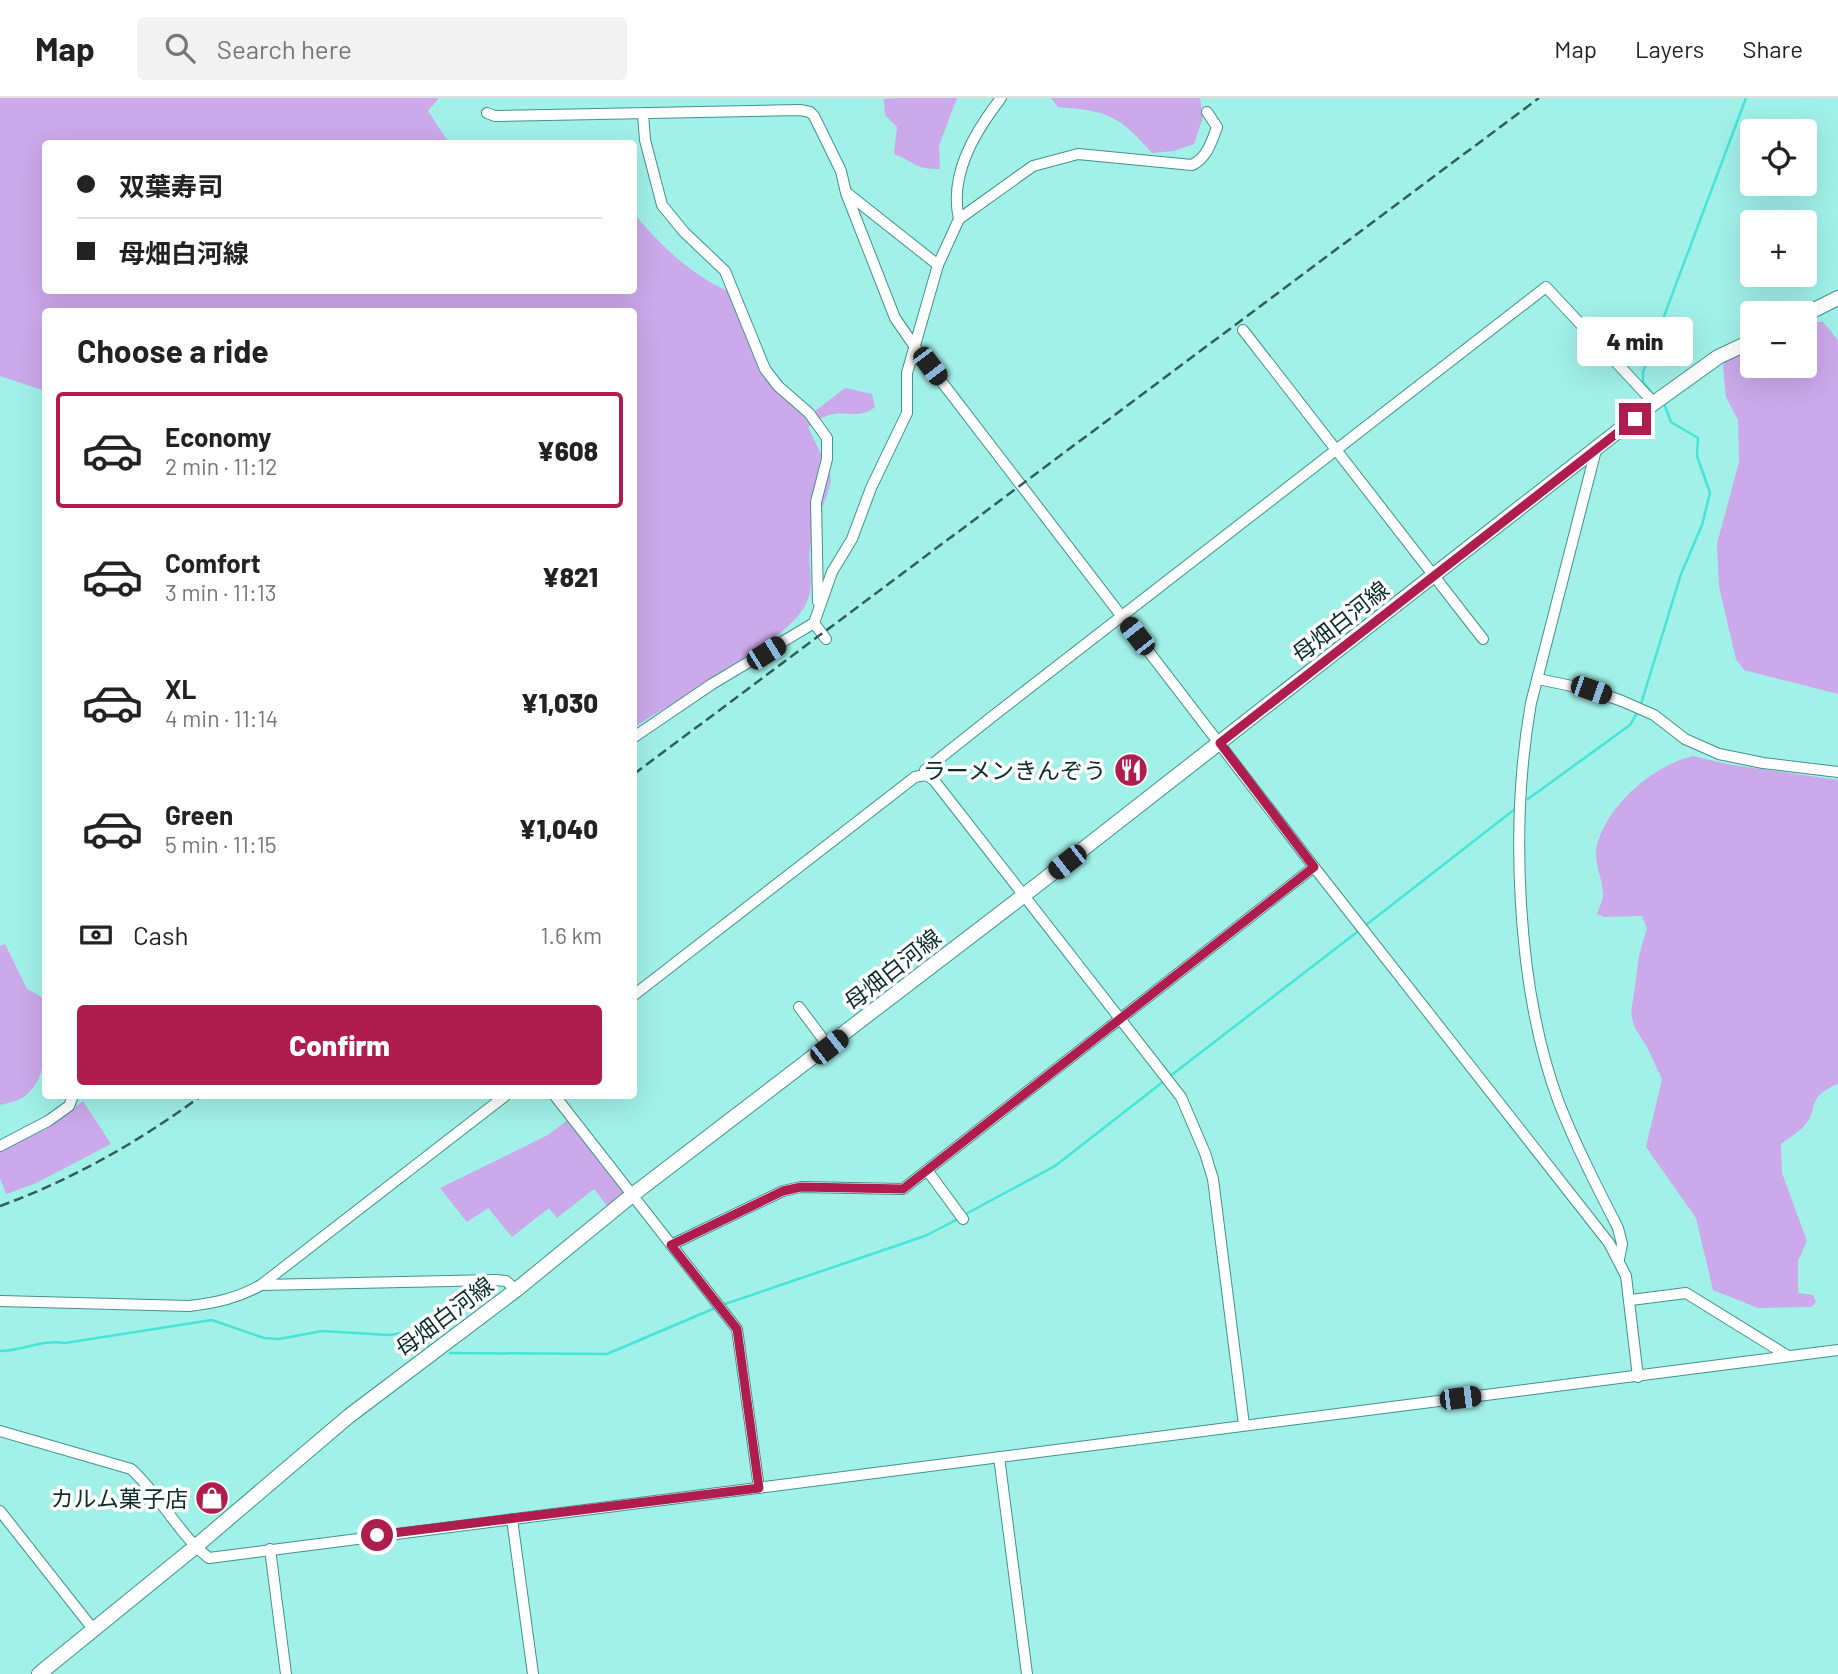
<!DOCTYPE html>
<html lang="en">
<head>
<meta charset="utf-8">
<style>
	:root { --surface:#fff; --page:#f2f2f2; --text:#222; --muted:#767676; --line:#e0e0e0; --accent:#af1d4f }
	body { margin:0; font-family:Barlow,"Noto Sans JP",sans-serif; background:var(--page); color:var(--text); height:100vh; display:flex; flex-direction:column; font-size:26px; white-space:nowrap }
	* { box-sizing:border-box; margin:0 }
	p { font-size:23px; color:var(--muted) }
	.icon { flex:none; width:38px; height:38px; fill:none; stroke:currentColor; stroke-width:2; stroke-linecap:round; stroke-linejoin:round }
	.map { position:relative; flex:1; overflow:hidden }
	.side { position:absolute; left:42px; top:210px; width:595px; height:791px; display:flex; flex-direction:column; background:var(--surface); border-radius:7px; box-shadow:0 7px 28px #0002 }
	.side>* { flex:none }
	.hud { position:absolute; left:42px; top:42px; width:595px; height:154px; border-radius:7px; box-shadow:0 7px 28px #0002; display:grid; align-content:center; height:154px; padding:0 35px; background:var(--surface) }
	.fabs { position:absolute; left:1740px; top:21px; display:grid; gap:14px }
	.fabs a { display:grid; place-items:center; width:77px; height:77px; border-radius:7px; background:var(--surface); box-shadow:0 7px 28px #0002; font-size:35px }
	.end { position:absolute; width:32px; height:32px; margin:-16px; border:9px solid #af1d4f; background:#fff; box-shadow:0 0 0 4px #fff }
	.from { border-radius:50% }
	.bubble { position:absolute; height:49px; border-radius:7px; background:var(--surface); box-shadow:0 7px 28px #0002; font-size:23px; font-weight:800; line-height:49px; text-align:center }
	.car { position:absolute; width:21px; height:42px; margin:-21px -10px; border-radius:9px; box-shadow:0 0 5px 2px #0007; background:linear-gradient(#222 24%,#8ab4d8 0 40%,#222 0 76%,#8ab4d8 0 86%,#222 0) }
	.hud b { display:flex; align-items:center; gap:24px; height:66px; font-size:26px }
	.hud b+b { border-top:2px solid var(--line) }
	.hud i { width:18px; height:18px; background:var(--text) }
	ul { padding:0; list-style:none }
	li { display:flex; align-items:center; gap:21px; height:116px; margin:0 14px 10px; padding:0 21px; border:4px solid transparent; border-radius:7px }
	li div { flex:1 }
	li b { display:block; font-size:26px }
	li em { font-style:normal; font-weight:800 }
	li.on { border-color:var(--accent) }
	li>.icon { width:63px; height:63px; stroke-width:1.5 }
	h2 { padding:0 35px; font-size:32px; line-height:84px }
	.pay { display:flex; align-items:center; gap:18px; height:77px; padding:0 35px; font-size:26px }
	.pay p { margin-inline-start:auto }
	.action { display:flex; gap:14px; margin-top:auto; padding:14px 35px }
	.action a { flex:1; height:80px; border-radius:7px; background:var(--accent); color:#fff; font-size:28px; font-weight:800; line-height:80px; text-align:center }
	header { display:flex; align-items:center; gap:42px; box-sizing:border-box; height:98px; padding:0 35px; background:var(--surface); border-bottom:2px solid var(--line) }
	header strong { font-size:33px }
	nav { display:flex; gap:38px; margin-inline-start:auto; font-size:24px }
	.search { width:490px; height:63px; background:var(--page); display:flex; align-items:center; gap:18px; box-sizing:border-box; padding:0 24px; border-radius:7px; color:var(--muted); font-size:26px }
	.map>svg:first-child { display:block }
	.green { fill:#cba9eb }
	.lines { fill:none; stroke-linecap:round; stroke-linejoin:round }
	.stream { stroke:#47e4d8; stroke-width:2.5 }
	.minor-casing { stroke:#42928b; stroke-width:12 }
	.major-casing { stroke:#42928b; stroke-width:16 }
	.minor { stroke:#fff; stroke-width:10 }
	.major { stroke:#fff; stroke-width:14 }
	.rail { stroke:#305f5a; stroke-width:2.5; stroke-dasharray:10 5; stroke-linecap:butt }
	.route { stroke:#af1d4f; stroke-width:9 }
	.labels { text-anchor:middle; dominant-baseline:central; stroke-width:7; stroke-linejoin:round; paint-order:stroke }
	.street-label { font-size:23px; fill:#0b2e2b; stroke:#fff }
	.poi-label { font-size:23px; fill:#0b2e2b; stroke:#fff; text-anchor:end }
</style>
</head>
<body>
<header>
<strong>Map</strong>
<div class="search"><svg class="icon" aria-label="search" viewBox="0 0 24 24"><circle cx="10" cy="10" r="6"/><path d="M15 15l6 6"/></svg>Search here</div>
<nav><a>Map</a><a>Layers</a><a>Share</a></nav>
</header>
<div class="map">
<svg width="1838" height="1576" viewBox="0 0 1838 1576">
	<rect width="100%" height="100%" fill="#a1f1e9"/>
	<g class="green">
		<path d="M 0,0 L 439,0 L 428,13 L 449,45 L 46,46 L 46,192 L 634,192 L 634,116 C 664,151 697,183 742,199 L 764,257 L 784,299 L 806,320 L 845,290 L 872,296 L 875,309 C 859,322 847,312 829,317 C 822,319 815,325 808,329 L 830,375 L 831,383 C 826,405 813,427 810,449 C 807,468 816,487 806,506 C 788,544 673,604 634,629 L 634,214 L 46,214 L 45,293 L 0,278 Z"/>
		<path d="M 898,0 L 957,0 L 939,48 L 940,71 C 914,71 917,65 894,56 L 897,29 L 885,17 L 884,1 Z"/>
		<path d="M 1051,0 L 1200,0 L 1203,19 L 1194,46 L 1174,53 L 1152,55 C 1118,17 1109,13 1058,9 Z"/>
		<path d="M 1808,224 L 1823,224 L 1838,242 L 1838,596 L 1744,572 L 1736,561 L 1719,489 L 1717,446 L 1739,364 L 1738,322 L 1726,299 L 1723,268 L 1730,256 L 1752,244 L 1752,268 L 1804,268 L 1804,225 Z"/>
		<path d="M 1693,658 L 1727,666 L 1838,682 L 1838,986 C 1804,1000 1820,1011 1804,1028 C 1798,1035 1788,1040 1781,1046 L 1782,1075 L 1807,1143 L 1798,1163 L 1798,1195 L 1813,1197 L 1816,1204 L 1811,1209 L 1758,1210 L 1713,1192 L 1696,1120 L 1646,1049 L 1662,981 L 1647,949 L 1635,930 L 1631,916 L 1639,858 L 1647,830 L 1642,818 L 1604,819 L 1597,816 C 1599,810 1603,802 1603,795 C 1602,779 1593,763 1597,747 C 1608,706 1653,668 1693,658 Z"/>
		<path d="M 5,846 L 27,891 L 45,901 C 46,932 52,981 22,1000 C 16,1004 7,1005 0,1007 L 0,848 Z"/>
		<path d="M 83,1003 L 111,1046 L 34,1086 L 6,1096 L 0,1080 L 0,1052 L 45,1032 Z"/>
		<path d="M 570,1020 L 626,1095 L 608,1109 L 594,1091 L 557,1120 L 549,1110 L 512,1139 L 488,1110 L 467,1124 L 440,1090 L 548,1037 Z"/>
	</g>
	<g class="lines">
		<g class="stream">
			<path d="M 1653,296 L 1643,284 L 1643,274 L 1746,0"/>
			<path d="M 1641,606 L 1681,476 L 1702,427 L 1710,395 L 1697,358 L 1698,340 L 1671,324 L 1665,308"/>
			<path d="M 1528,701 L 1630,627 L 1637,615"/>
			<path d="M 1366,827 L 1515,711"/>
			<path d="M 1169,979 L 1361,831"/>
			<path d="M 964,1117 L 1055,1068 L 1164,983"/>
			<path d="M 722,1207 L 925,1138 L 958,1121"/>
			<path d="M 0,1253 C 23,1253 42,1241 65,1245 L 212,1222 L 264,1240 L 279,1241 L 322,1233 L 389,1237 L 402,1235 L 413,1237 L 430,1250"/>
			<path d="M 450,1255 L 607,1256 L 715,1210"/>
		</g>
		<g class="minor-casing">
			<g id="minor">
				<path d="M 487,15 L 495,18 L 800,12 L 810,14 L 814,18 L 841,73 L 846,95 L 895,220 L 915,249 L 1314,769 L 1609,1145 L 1626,1178 L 1638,1279"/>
				<path d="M 643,16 L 645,42 L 662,107 L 684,134 L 725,173 L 765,271 L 778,288 L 809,315 L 827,340 L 827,361 L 816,404 L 818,504"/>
				<path d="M 847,95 L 938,167"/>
				<path d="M 959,121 C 949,77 974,35 1001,0"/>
				<path d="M 1243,232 L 1483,541"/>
				<path d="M 1596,352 L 1531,605 C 1510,724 1516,890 1559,1005 C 1576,1048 1597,1089 1618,1130 L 1622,1146 L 1619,1161"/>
				<path d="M 814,525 L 826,541"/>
				<path d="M 1538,581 L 1591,592 L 1622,603 L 1654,617 L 1685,641 L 1719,656 L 1763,665 L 1838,674"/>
				<path d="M 634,639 L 712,586 L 814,525 L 832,474 L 852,441 L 871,390 L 907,315 L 907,275 L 938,167 L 959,121 L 1033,68 L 1078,56 L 1192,67 C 1207,60 1212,43 1217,29 L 1207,14"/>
				<path d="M 925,677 L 925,672 L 993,618 L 1546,189 L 1654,305"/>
				<path d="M 634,897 L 915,679 L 925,677 L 933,681 L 1181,999 L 1205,1055 L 1213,1081 L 1244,1327"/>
				<path d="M 799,909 L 829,949"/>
				<path d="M 555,998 L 737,1231 L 759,1390"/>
				<path d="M 0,1048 L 48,1023 L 69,1008 L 73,998"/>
				<path d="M 927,1072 L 963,1121"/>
				<path d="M 671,1147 L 783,1093 L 801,1089 L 903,1091 L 1314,769"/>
				<path d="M 261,1187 L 496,1182 L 506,1183 L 516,1192"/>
				<path d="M 1631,1202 L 1686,1195 L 1788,1258"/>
				<path d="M 0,1203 L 189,1208 C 216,1205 238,1200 261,1187 L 505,998"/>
				<path d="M 0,1333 L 131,1371 C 160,1397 178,1436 209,1460 L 1838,1252"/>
				<path d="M 999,1359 L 1027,1576"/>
				<path d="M 0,1413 L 93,1531"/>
				<path d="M 512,1421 L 533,1576"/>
				<path d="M 270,1451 L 286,1576"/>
			</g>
		</g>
		<g class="major-casing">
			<g id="major">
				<path d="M 1804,217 L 1838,200"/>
				<path d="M 39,1576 L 195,1449 L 349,1318 L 516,1192 L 631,1098 L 1023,798 L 1654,305 L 1718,259 L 1752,243"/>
			</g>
		</g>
		<use href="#minor" class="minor"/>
		<use href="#major" class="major"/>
		<g class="rail">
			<path d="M 634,676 L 1539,0"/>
			<path d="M 0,1108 C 72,1082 140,1043 201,998"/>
		</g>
	</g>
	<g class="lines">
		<path class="route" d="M 377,1437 L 759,1390 L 737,1231 L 671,1147 L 783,1093 L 801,1089 L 903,1091 L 1314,769 L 1220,645 L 1635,321"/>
	</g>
	<defs>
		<g id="restaurant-disc" transform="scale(1.75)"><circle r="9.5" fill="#af1d4f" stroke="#fff"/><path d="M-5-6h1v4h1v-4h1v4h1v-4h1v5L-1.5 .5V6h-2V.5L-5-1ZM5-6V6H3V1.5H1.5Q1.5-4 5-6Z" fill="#fff"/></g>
		<g id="shop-disc" transform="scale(1.75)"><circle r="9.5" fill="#af1d4f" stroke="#fff"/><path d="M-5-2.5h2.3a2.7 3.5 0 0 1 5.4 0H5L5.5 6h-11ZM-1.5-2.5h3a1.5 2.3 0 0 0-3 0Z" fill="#fff"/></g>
	</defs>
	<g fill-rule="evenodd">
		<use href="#restaurant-disc" x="1131" y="672"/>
		<use href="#shop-disc" x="212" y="1400"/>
	</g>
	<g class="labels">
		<g class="street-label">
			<text transform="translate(1340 523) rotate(-38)">母畑白河線</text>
			<text transform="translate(892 871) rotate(-38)">母畑白河線</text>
			<text transform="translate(444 1218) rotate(-37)">母畑白河線</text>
		</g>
		<g class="poi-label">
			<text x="1106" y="672">ラーメンきんぞう</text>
			<text x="188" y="1400">カルム菓子店</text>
		</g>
	</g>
</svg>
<div class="fabs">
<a><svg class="icon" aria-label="locate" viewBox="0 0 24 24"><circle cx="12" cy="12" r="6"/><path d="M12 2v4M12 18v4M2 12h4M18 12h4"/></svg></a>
<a>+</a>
<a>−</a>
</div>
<i class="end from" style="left:377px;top:1437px"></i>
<i class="end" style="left:1635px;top:321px"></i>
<div class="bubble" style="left:1577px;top:219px;width:116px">4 min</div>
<i class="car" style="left:930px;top:268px;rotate:143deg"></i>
<i class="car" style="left:1137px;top:538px;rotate:322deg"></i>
<i class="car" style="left:766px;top:555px;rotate:58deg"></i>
<i class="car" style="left:1591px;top:592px;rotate:109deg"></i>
<i class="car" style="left:1067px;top:764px;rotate:232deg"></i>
<i class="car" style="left:829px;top:949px;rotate:52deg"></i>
<i class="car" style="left:1460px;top:1300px;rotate:83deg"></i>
<div class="hud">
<b><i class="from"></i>双葉寿司</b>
<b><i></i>母畑白河線</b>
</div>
<section class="side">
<h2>Choose a ride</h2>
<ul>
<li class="on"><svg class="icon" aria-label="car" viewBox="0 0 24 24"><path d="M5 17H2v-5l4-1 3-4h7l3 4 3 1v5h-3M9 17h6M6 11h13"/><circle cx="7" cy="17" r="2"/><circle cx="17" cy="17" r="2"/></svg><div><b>Economy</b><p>2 min · 11:12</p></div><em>¥608</em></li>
<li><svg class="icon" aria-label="car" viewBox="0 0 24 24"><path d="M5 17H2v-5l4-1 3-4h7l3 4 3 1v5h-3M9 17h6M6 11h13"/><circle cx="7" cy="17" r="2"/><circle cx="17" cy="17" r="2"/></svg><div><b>Comfort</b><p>3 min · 11:13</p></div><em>¥821</em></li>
<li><svg class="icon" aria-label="car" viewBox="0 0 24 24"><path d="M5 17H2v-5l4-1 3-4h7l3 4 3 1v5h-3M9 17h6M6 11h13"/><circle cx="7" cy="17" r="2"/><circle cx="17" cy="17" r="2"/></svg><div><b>XL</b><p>4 min · 11:14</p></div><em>¥1,030</em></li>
<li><svg class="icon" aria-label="car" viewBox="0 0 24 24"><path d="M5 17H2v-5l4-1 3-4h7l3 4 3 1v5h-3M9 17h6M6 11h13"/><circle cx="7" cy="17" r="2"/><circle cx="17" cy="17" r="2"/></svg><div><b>Green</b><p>5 min · 11:15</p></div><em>¥1,040</em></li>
</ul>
<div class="pay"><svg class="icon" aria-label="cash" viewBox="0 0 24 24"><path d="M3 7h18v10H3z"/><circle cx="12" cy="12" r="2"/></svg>Cash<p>1.6 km</p></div>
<div class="action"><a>Confirm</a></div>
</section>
</div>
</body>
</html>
